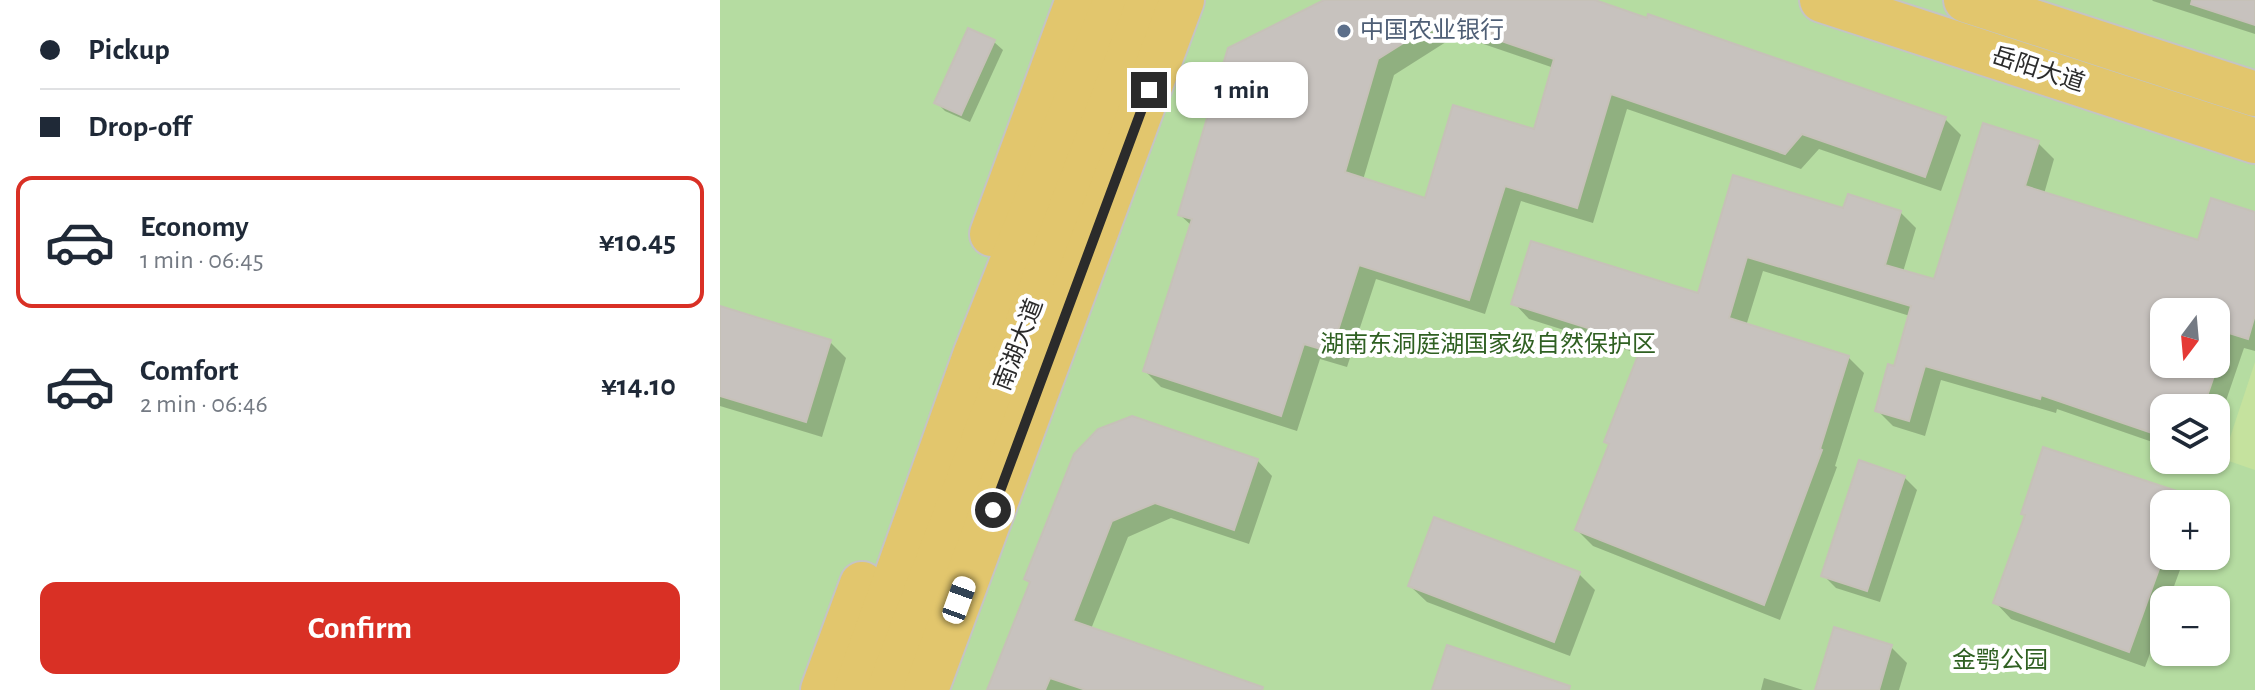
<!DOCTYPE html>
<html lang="en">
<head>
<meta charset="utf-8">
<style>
	:root { --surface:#fff; --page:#f2f2f3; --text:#1f2937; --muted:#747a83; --line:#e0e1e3; --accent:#d93025 }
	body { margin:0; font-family:"Alegreya Sans","Noto Sans SC",sans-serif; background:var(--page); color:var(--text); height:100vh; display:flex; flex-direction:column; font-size:30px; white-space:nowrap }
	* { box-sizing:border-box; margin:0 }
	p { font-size:26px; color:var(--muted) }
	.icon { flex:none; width:44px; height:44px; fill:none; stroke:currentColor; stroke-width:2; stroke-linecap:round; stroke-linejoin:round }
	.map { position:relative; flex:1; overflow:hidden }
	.drawer { display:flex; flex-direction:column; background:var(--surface); width:720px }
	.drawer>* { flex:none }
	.hud { display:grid; align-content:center; height:176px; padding:0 40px; background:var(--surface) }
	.needle { width:52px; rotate:196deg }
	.controls { position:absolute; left:1430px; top:298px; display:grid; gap:16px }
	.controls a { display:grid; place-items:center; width:80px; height:80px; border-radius:16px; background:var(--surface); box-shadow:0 2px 6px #0004; font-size:40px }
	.end { position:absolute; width:36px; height:36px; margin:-18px; border:10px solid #2b2b2b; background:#fff; box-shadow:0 0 0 4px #fff }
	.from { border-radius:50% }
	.bubble { position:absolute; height:56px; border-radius:16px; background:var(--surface); box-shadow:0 2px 6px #0004; font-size:26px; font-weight:600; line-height:56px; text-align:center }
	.car { position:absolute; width:24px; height:48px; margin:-24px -12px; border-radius:10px; box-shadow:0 0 6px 2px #0007; background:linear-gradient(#fff 24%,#345 0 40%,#fff 0 76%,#345 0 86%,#fff 0) }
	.hud b { display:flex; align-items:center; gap:28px; height:76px; font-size:30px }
	.hud b+b { border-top:2px solid var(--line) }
	.hud i { width:20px; height:20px; background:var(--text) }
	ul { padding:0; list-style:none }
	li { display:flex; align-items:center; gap:24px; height:132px; margin:0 16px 12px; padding:0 24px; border:4px solid transparent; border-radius:16px }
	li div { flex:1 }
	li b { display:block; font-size:30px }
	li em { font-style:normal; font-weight:600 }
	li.current { border-color:var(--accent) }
	li>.icon { width:72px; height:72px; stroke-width:1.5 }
	.primary-button { display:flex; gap:16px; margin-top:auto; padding:16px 40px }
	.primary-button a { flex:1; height:92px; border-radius:16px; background:var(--accent); color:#fff; font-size:32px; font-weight:600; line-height:92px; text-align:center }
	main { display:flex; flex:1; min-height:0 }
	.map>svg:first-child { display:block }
	.green { fill:#b5dca1; fill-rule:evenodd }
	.pitch { fill:#c5e29e }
	.shadow { fill:#0003; fill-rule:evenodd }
	.building { fill:#c7c2be; stroke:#c6c1b8; stroke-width:2; fill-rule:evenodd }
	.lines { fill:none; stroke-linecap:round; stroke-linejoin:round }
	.major-casing { stroke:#c4c4c4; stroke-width:48 }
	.major { stroke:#e2c66d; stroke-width:44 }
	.route { stroke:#2b2b2b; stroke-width:10 }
	.service-dot { fill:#5c6f8a; stroke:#fff; stroke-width:3 }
	.labels { text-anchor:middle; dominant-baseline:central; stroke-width:8; stroke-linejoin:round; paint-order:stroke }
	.service-label { font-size:24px; fill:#4e5e75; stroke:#fff; text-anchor:start }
	.street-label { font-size:24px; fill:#2b2b2b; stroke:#fff }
	.park-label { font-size:24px; fill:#2f6022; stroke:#fff }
</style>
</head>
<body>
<main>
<section class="drawer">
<div class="hud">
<b><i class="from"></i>Pickup</b>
<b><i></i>Drop-off</b>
</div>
<ul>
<li class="current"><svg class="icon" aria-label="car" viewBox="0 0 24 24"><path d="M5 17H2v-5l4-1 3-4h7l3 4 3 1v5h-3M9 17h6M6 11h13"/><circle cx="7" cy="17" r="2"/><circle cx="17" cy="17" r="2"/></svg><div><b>Economy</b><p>1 min · 06:45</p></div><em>¥10.45</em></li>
<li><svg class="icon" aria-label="car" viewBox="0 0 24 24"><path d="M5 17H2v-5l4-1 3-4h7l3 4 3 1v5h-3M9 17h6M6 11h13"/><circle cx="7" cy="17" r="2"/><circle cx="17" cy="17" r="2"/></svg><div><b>Comfort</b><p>2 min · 06:46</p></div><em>¥14.10</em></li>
</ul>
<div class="primary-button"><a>Confirm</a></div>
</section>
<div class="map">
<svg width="1535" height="690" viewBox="0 0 1535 690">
	<rect width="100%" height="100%" fill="#ebe6de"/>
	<path class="green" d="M 0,0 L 1535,0 L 1535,690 L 0,690 ZM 1444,312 L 1496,312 L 1496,364 L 1444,364 ZM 1444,408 L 1496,408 L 1496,460 L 1444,460 ZM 1444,504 L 1496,504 L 1496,556 L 1444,556 ZM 1444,600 L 1496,600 L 1496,652 L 1444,652 Z"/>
	<path class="pitch" d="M 1535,362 L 1535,470 L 1503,459 Z"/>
	<g class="shadow">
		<path d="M 608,0 L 869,0 L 1225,119 L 1241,135 L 1221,191 L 1099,149 L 1081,169 L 907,109 L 873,223 L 801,201 L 765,314 L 656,279 L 627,367 L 600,359 L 577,431 L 441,387 L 425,371 L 472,226 L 460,215 ZM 737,35 L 834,68 L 815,131 L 707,201 L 643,180 L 674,75 Z"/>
		<path d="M 1432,0 L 1535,0 L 1535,34 L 1433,1 Z"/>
		<path d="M 249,31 L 274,42 L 283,50 L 250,122 L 225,111 L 217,103 Z"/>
		<path d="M 1318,143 L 1334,159 L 1324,194 L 1480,242 L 1535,214 L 1535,351 L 1524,348 L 1496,430 L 1496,408 L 1444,408 L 1444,446 L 1337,409 L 1336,413 L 1221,380 L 1205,436 L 1173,426 L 1157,410 L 1175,369 L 1190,316 L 1043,271 L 1026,326 L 1128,357 L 1144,373 L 1115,466 L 1117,467 L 1060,620 L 873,546 L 857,530 L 890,445 L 886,441 L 920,354 L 809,319 L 794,303 L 979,296 L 1015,178 L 1125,211 L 1180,212 L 1196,228 L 1183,272 L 1215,281 ZM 1444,312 L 1496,312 L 1496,364 L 1444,364 Z"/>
		<path d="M 0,309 L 110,342 L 126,358 L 102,437 L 0,406 Z"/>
		<path d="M 1325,450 L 1473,504 L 1444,504 L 1444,556 L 1465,556 L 1449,600 L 1444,600 L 1444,615 L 1425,667 L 1291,619 L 1275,602 L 1307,516 Z"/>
		<path d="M 355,455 L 537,460 L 552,476 L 529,544 L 451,518 L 408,537 L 371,629 L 536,690 L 269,690 L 311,584 L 306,579 Z"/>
		<path d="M 1184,477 L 1197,490 L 1160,602 L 1116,588 L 1103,575 Z"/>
		<path d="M 859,574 L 875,590 L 850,656 L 707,602 L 690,586 Z"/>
		<path d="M 1171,647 L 1187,663 L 1179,690 L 1097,690 Z"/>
		<path d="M 1044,678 L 1083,690 L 1041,690 Z"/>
	</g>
	<g class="building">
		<path d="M 604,0 L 875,0 L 927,18 L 928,14 L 1226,117 L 1205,177 L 1082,134 L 1065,154 L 891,94 L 857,208 L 785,186 L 749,300 L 639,265 L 611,352 L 584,344 L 561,416 L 423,371 L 472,219 L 458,215 L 508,48 ZM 720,20 L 834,59 L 814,129 L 733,105 L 705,198 L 625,172 L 658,59 Z"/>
		<path d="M 1472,0 L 1535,0 L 1535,25 L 1471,4 Z"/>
		<path d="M 248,28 L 275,40 L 241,115 L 214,103 Z"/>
		<path d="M 1263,123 L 1319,141 L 1305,186 L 1478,240 L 1491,198 L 1535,212 L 1535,315 L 1528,339 L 1496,329 L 1496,312 L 1444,312 L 1444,364 L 1498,364 L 1483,408 L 1444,408 L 1444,437 L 1321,395 L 1320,399 L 1205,366 L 1189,421 L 1155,411 L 1168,364 L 1174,366 L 1191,306 L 1027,257 L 1009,318 L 1129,356 L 1100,449 L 1102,450 L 1044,605 L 855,530 L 889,444 L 884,442 L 922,345 L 791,304 L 811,241 L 978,293 L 1013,175 L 1123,208 L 1128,194 L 1181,211 L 1165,265 L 1214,279 Z"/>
		<path d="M 0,306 L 111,340 L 86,422 L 0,396 Z"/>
		<path d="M 412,416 L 538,459 L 514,530 L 435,503 L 392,521 L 353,621 L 543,687 L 542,690 L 366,690 L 330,678 L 325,690 L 267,690 L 310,582 L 304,579 L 354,454 L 378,429 Z"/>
		<path d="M 1323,447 L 1484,500 L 1483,504 L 1444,504 L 1444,555 L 1409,652 L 1273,603 L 1305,515 L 1301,514 Z"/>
		<path d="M 1139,460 L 1185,476 L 1147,591 L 1101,576 Z"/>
		<path d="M 714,517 L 860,572 L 834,642 L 688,586 Z"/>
		<path d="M 1114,627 L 1172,645 L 1159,690 L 1095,690 Z"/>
		<path d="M 727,645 L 850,686 L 849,690 L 712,690 Z"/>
	</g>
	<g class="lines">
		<g class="major-casing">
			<g id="major">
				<path d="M 1102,0 L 1535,141"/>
				<path d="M 1246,0 L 1535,94"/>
				<path d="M 272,234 L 358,0"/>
				<path d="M 103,690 L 142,584"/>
				<path d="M 136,690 L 256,353 L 396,0"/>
				<path d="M 169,690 L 430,0"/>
				<path d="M 206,690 L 462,0"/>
			</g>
		</g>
		<use href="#major" class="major"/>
	</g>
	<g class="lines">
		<path class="route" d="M 273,510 L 429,90"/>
	</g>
	<circle class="service-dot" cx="624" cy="31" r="8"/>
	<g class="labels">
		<g class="service-label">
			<text x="640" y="31">中国农业银行</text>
		</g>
		<g class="street-label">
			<text transform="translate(1318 70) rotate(18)">岳阳大道</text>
			<text transform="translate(299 345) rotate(-69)">南湖大道</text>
		</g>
		<g class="park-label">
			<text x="768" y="345">湖南东洞庭湖国家级自然保护区</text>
			<text x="1280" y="661">金鹗公园</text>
		</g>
	</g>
</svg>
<div class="controls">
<a><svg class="needle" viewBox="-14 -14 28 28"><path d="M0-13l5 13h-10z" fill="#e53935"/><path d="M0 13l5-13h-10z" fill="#747a83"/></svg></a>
<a><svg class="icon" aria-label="layers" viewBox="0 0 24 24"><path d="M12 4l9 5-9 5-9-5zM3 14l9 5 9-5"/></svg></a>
<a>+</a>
<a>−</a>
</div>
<i class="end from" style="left:273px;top:510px"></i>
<i class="end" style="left:429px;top:90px"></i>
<div class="bubble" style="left:456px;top:62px;width:132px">1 min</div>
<i class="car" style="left:239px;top:600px;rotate:20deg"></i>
</div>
</main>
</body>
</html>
